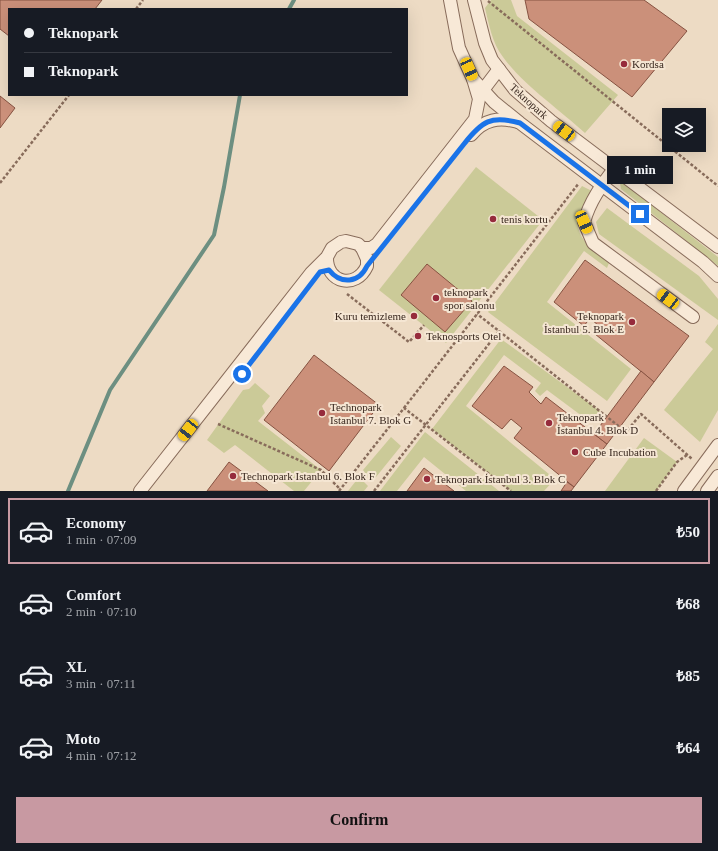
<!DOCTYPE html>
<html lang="en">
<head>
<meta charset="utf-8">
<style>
	:root { --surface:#171b24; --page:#20242c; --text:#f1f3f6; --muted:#9ea1a6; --line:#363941; --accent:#c899a2 }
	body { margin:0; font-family:Georgia,serif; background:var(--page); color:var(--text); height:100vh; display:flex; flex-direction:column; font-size:15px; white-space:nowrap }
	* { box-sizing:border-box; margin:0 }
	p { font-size:13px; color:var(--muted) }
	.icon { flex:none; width:22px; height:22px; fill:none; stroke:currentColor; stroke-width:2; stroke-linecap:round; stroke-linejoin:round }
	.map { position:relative; height:491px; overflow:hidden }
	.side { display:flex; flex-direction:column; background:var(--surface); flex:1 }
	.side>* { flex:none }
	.top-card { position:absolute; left:8px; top:8px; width:400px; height:88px; border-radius:0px; box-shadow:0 4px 16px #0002; display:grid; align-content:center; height:88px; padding:0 16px; background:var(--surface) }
	.buttons { position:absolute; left:662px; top:108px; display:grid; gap:8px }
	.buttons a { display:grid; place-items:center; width:44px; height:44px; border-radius:0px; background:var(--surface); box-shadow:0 4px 16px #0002; font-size:20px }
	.end { position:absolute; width:18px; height:18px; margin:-9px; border:5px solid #1a73e8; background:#fff; box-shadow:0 0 0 2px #fff }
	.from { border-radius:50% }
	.bubble { position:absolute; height:28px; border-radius:0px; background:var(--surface); box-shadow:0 4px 16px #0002; font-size:13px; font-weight:600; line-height:28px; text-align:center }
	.car { position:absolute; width:12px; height:24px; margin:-12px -6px; border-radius:5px; box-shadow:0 0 3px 1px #0007; background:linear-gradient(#f5c518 24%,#345 0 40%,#f5c518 0 76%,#345 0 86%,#f5c518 0) }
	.top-card b { display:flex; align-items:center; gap:14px; height:38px; font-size:15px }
	.top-card b+b { border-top:1px solid var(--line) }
	.top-card i { width:10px; height:10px; background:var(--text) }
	ul { padding:7px 0 0; list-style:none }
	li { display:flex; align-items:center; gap:12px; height:66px; margin:0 8px 6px; padding:0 8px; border:2px solid transparent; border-radius:0px }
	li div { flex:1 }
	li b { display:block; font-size:15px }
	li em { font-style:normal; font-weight:600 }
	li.on { border-color:var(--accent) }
	li>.icon { width:36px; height:36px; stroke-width:1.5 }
	.button { display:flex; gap:8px; margin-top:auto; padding:8px 16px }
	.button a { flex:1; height:46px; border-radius:0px; background:var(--accent); color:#111; font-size:16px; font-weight:600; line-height:46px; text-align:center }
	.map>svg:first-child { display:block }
	.green { fill:#cbca98 }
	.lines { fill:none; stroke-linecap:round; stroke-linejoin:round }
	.stream { stroke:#6d8f81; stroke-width:4 }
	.building { fill:#cb907a; stroke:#865241 }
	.street-casing { stroke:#886c5b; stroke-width:14 }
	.path { stroke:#886c5b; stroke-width:2.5; stroke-dasharray:3 2; stroke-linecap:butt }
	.street { stroke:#f8e9d7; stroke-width:12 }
	.route { stroke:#1a73e8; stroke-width:5 }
	.poi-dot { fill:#962b3c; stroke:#f5e6d3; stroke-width:1.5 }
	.labels { text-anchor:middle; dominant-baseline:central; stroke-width:4; stroke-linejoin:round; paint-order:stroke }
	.poi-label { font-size:11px; fill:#38271e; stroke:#f5e6d3; text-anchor:start }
	.street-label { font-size:11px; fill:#38271e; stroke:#f5e6d3 }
</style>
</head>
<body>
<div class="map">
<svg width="718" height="491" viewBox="0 0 718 491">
	<rect width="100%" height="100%" fill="#eddbc4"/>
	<g class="green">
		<path d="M 491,0 L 511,0 L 517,16 L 618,95 L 585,133 C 560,110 522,84 503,57 C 492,43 489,24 485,8 Z"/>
		<path d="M 476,167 L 543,220 L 446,343 L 379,290 Z"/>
		<path d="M 620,183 L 623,183 L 718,257 L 718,266 L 621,189 Z"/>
		<path d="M 582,186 L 592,191 C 588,200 580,210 578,219 C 575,239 597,253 609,263 L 607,268 L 584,251 L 547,302 L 631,369 L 607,401 L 488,312 Z"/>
		<path d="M 607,208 L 699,276 L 718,299 L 718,320 L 599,234 L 596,222 Z"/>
		<path d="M 718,324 L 718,410 L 700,442 L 664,410 L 713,349 L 705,342 Z"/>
		<path d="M 501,339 L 600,411 L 590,422 L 547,390 L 540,396 L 535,391 L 541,383 L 504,355 L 466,406 L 555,479 L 544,491 L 511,491 L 432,429 Z"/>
		<path d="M 255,383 L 270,396 L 262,406 L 265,413 L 258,421 L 321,470 L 304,491 L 294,491 L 235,445 L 224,453 L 207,440 L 243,390 L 249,389 Z"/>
		<path d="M 425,432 L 499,491 L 466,491 L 424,457 L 397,491 L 380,491 Z"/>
		<path d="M 391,437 L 401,446 L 372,482 L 363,470 Z"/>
		<path d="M 644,438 L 677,462 L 656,491 L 605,491 Z"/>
		<path d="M 359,477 L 368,486 L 364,491 L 348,491 Z"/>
	</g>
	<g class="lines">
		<g class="stream">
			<path d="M 289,9 L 294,0"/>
			<path d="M 68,491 L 110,390 L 214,235 L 224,187 L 240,95"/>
		</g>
	</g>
	<g class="building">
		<path d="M 0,0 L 102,0 L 95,9 L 9,9 L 9,36 L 0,29 Z"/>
		<path d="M 525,0 L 644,0 L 687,31 L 632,97 L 529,19 Z"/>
		<path d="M 0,96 L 15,108 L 0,128 Z"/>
		<path d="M 585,260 L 689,336 L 654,382 L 595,334 L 600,327 L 590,318 L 584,326 L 554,302 Z"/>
		<path d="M 427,264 L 472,301 L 445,332 L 401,295 Z"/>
		<path d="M 314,355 L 379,405 L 329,471 L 264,420 Z"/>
		<path d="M 504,366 L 533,387 L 529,392 L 541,404 L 546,397 L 607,444 L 574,487 L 514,438 L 522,428 L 511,419 L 502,429 L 472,406 Z"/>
		<path d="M 641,371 L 654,382 L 607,444 L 594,434 Z"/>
		<path d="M 229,462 L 268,491 L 207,491 Z"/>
		<path d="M 424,468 L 454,491 L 407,491 Z"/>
		<path d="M 567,482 L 574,487 L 571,491 L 561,491 Z"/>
	</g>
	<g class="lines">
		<g class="street-casing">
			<g id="street">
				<path d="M 474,0 L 485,43 L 492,60 L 515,90 L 551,121 L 718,247"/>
				<path d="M 473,79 L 494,102 L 520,123 L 703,262 L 718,276"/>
				<path d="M 483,90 L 499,69"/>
				<path d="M 471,135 C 484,119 499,117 518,122"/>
				<path d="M 614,169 C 601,186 590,201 584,222 L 593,243 L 693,317"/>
				<path d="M 362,248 L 371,248 L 377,244 L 475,119 L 479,99 L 473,79 L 459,48 L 450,0"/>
				<path d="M 140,491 L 311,273 L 327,257 L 332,248 L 341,242 L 346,241 L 358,244 L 362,248 L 367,259 L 367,266 C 356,290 326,283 327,257"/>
				<path d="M 684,491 L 718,445"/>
				<path d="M 707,491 L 718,476"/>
			</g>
		</g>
		<g class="path">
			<path d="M 488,1 L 718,186"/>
			<path d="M 136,9 L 143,0"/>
			<path d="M 0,183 L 69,95"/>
			<path d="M 347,294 L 409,342 L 424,325"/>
			<path d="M 499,331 L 626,432 L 641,414 L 692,459"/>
			<path d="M 404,408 L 579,183"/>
			<path d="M 218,424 L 321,470 L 340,489"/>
			<path d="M 339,491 L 404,408 L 511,491"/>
			<path d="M 374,491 L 499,331 L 477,314"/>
			<path d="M 656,491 L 677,462 L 687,455"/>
		</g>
		<use href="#street" class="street"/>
	</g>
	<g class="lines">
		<path class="route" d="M 242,374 L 320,272 L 329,270 C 341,285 359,283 367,266 L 464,144 C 482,121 491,115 520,123 L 640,214"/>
	</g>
	<g class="poi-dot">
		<circle cx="624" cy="64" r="4"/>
		<circle cx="493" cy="219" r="4"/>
		<circle cx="436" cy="298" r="4"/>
		<circle cx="414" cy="316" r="4"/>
		<circle cx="632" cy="322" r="4"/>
		<circle cx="418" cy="336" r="4"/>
		<circle cx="322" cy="413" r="4"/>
		<circle cx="549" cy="423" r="4"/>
		<circle cx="575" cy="452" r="4"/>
		<circle cx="233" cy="476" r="4"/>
		<circle cx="427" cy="479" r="4"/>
	</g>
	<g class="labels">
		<g class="poi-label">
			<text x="632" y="64">Kordsa</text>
			<text x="501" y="219">tenis kortu</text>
			<text x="444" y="292">teknopark<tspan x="444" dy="13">spor salonu</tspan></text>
			<text x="406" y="316" text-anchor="end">Kuru temizleme</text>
			<text x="624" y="316" text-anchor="end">Teknopark<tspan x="624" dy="13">İstanbul 5. Blok E</tspan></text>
			<text x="426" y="336">Teknosports Otel</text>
			<text x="330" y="407">Technopark<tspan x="330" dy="13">Istanbul 7. Blok G</tspan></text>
			<text x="557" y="417">Teknopark<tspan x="557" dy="13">İstanbul 4. Blok D</tspan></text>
			<text x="583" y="452">Cube Incubation</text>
			<text x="241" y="476">Technopark Istanbul 6. Blok F</text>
			<text x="435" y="479">Teknopark İstanbul 3. Blok C</text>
		</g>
		<g class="street-label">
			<text transform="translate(529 101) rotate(42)">Teknopark</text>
		</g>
	</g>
</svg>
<div class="buttons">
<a><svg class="icon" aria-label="layers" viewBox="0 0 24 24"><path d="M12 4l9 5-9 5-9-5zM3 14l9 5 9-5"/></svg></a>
</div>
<i class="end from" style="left:242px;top:374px"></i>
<i class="end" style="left:640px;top:214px"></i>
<div class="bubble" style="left:607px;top:156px;width:66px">1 min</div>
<i class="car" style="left:469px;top:69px;rotate:156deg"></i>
<i class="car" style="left:564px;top:131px;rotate:307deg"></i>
<i class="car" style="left:584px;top:222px;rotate:156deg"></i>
<i class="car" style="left:668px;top:299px;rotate:307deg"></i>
<i class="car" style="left:188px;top:430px;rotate:218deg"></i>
<div class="top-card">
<b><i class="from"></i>Teknopark</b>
<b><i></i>Teknopark</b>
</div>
</div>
<section class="side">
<ul>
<li class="on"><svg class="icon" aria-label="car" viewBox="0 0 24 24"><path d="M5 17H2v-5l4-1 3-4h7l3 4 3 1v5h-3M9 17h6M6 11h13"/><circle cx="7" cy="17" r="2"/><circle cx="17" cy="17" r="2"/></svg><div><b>Economy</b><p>1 min · 07:09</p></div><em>₺50</em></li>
<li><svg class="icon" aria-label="car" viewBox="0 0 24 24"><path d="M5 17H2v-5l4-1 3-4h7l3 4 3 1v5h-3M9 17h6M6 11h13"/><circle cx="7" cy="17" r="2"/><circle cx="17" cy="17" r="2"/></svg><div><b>Comfort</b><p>2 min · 07:10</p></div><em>₺68</em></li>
<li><svg class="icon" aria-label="car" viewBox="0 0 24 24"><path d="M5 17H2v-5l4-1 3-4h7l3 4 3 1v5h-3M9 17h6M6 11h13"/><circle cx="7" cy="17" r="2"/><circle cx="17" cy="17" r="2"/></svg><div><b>XL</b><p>3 min · 07:11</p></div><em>₺85</em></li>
<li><svg class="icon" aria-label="car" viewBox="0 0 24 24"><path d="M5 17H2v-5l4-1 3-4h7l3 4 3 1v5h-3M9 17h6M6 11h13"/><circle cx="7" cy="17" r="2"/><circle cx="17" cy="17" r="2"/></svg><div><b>Moto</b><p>4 min · 07:12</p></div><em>₺64</em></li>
</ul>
<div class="button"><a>Confirm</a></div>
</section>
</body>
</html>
